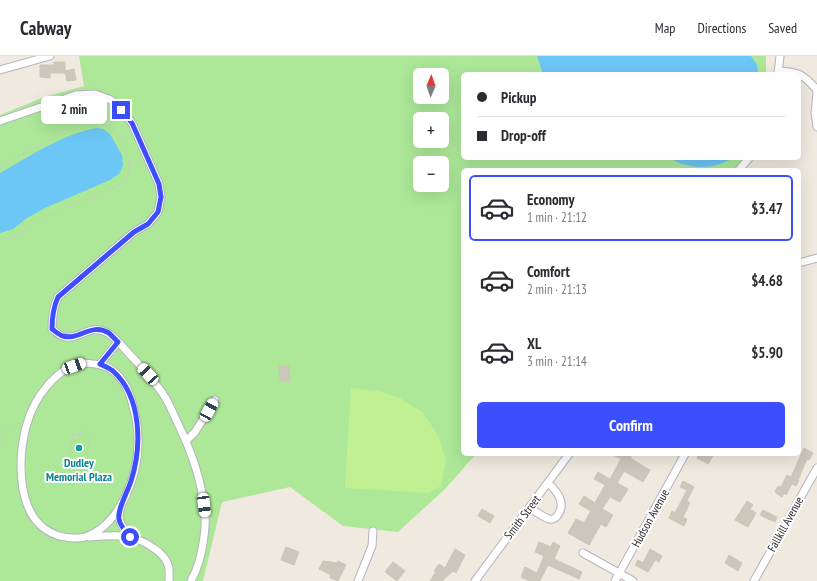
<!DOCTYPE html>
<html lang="en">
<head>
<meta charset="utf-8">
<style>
	:root { --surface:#fff; --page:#f7f7f7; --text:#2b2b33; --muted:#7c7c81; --line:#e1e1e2; --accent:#3b4fff }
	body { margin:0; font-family:"PT Sans Narrow",sans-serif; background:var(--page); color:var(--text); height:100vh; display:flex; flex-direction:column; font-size:15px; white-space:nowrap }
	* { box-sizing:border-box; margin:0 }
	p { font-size:13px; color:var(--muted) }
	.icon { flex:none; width:22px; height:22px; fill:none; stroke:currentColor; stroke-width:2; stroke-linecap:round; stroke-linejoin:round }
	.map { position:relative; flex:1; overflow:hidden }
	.sheet { position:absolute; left:461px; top:112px; width:340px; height:288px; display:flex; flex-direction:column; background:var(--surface); border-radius:6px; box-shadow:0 4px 16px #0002 }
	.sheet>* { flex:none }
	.guide { position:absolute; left:461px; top:16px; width:340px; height:88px; border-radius:6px; box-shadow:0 4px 16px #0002; display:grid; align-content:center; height:88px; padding:0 16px; background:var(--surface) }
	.needle { width:26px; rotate:2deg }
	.fabs { position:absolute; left:413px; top:12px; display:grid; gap:8px }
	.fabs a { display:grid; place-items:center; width:36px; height:36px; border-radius:6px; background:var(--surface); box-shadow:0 4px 16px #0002; font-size:20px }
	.end { position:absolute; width:18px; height:18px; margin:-9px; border:5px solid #3b4fff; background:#fff; box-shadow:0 0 0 2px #fff }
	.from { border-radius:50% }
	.bubble { position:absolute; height:28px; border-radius:6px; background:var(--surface); box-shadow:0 4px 16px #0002; font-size:13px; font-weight:800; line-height:28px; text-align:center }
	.car { position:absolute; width:12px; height:24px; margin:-12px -6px; border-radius:5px; box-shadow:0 0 3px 1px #0007; background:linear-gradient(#fff 24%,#345 0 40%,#fff 0 76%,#345 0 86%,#fff 0) }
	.guide b { display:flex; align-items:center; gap:14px; height:38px; font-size:15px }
	.guide b+b { border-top:1px solid var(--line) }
	.guide i { width:10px; height:10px; background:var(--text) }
	ul { padding:7px 0 0; list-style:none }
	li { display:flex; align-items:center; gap:12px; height:66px; margin:0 8px 6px; padding:0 8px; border:2px solid transparent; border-radius:6px }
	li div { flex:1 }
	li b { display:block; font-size:15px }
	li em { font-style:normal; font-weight:800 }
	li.on { border-color:var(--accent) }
	li>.icon { width:36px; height:36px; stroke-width:1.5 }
	.primary-button { display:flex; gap:8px; margin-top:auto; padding:8px 16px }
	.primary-button a { flex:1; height:46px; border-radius:6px; background:var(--accent); color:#fff; font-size:16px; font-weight:800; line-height:46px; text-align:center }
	header { display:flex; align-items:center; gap:24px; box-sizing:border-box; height:56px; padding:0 20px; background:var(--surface); border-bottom:1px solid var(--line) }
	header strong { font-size:19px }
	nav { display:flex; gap:22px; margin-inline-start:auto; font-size:14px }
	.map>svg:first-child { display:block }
	.green { fill:#ace898; fill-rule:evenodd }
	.pitch { fill:#c1f093 }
	.water { fill:#6cc6f6 }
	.building { fill:#cbc7bd; stroke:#cbc6b8 }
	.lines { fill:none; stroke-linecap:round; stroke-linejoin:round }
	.minor-casing { stroke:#b3b3c1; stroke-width:9 }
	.path { stroke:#c8c8c8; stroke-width:1; stroke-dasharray:3 2; stroke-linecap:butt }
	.minor { stroke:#fff; stroke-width:7 }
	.route { stroke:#3b4fff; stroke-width:5 }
	.culture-dot { fill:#0f9aa8; stroke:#fff; stroke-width:1.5 }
	.labels { text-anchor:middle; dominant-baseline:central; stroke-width:4; stroke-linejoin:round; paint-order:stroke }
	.culture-label { font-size:12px; font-weight:bold; fill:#0d838f; stroke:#fff }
	.street-label { font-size:12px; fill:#2d2d2d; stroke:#fff }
</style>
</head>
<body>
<header>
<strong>Cabway</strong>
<nav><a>Map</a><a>Directions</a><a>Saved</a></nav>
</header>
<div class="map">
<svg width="817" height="525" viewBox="0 0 817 525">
	<rect width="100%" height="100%" fill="#efe9df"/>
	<path class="green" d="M 79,0 L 766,0 L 766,18 L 463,18 L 463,102 L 749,102 L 739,114 L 463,114 L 463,398 L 476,398 L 445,433 L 398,476 L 343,470 L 290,431 L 222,446 L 203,525 L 0,525 L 0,59 L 44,41 L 84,30 ZM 420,19 L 442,19 L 442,41 L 420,41 ZM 420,63 L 442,63 L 442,85 L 420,85 ZM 420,107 L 442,107 L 442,129 L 420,129 Z"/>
	<path class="pitch" d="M 351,332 L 378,335 L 400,342 L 423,357 L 438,379 L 446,405 L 441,430 L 429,437 L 345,432 Z"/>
	<g class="water">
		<path d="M 537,0 L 751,0 L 757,9 L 758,18 L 543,18 Z"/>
		<path d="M 96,72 L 103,73 L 110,78 L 122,99 L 123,109 L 120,117 L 110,124 L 45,152 L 27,162 L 13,173 L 0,177 L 0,117 C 30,100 61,79 96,72 Z"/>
		<path d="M 669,102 L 732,102 C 719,111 702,113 686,109 C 680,108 674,104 669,102 Z"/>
	</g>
	<g class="building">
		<path d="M 54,6 L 65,6 L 65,17 L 50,17 L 50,22 L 40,21 L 40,9 L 54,9 Z"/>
		<path d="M 74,13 L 76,24 L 67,25 L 65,15 Z"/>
		<path d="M 279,310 L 289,310 L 290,325 L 280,325 Z"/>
		<path d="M 804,392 L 813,397 L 809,404 L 807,403 L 798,424 L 799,424 L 796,430 L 792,428 L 786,439 L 784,437 L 782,441 L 775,436 L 778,430 L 781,431 L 787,419 L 791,421 Z"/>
		<path d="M 611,398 L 633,398 L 630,402 L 650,414 L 643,426 L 624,415 L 617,427 L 628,433 L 620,446 L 610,441 L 602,453 L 613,459 L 606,471 L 601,468 L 589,489 L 568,477 L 576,463 L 584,467 L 591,455 L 579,448 L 584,440 L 595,447 L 605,429 L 594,423 L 598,416 L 610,423 L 621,403 Z"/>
		<path d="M 699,398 L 714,398 L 708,408 L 697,402 Z"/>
		<path d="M 683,425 L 694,431 L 687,445 L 690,447 L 683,461 L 687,463 L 684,470 L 669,462 L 672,455 L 675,457 L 687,434 L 680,431 Z"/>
		<path d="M 747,445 L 753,449 L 750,453 L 756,457 L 748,471 L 735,464 Z"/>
		<path d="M 482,453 L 494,460 L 490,467 L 478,460 Z"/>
		<path d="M 763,454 L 777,461 L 775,466 L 771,464 L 770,464 L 760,459 Z"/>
		<path d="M 539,486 L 551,491 L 553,486 L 560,490 L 554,503 L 582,516 L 579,523 L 548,509 L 540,525 L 530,525 L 521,521 L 525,511 L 537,517 L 544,500 L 535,496 Z"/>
		<path d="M 286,491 L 299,496 L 294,509 L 281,504 Z"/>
		<path d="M 455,493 L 465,499 L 456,517 L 453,515 L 442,525 L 430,525 L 436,516 L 434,515 L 439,508 L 445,512 Z"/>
		<path d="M 650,493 L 662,500 L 659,506 L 655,504 L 648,516 L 635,509 L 638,504 L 643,507 Z"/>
		<path d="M 729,499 L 742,507 L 738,515 L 725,507 Z"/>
		<path d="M 323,505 L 337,507 L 338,505 L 346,509 L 338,525 L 330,522 L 331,519 L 319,513 Z"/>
		<path d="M 393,506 L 405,515 L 397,525 L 385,516 Z"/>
	</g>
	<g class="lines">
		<g class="minor-casing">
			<g id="minor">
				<path d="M 0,14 L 50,0"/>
				<path d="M 778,15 C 799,16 803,18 817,34"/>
				<path d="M 778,18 L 780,0"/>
				<path d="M 817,36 L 815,57 L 817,71"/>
				<path d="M 0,65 L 76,39 L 95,38 L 111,44 L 121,54 L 132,67 L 159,128 L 161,141 L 158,156 L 148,168 L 134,176 L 58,241 C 53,252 52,261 52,273 C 55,275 59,279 62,280 C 78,286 90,266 108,277 C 117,283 128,297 136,305 C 146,316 155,326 163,338 C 170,348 174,360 179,370 C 193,399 203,429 205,460 C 206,474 202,498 197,511 C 196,516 193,520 191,525"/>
				<path d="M 739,114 L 749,102"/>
				<path d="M 799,207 L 817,202"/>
				<path d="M 84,307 C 94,308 104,308 112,314 C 124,323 130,337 133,350 C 136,361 138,372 138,383 C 139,418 121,469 85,481 C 82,482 77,482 73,482 C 62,481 55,480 45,473 C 17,453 18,402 26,371 C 30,356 38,340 48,329 C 52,324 61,316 66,313 C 72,310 78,309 84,307 Z"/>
				<path d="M 100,308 L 118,286"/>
				<path d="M 186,385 L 195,376 L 215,344"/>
				<path d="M 121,451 C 116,463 122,472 131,481"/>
				<path d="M 529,452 C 534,454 544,462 549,463 C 552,464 556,462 557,460 C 567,448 557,435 548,427"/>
				<path d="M 90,481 C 115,479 134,477 155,493 C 160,496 167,504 168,509 C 170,514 169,520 169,525"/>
				<path d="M 583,497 L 633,525"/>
				<path d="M 358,525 L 372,490 L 373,475"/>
				<path d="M 475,525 L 569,398"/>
				<path d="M 615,525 L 685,398"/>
				<path d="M 754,525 L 817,412"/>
			</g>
		</g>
		<g class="path">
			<path d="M 0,110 L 75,70 C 82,68 92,63 100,66 C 111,69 124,84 127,95 C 129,103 129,112 129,120 C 117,135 91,141 74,148 C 60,155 46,161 32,168 C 28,171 25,174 22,177 C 16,182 7,182 0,184"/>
			<path d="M 130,111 L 142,108"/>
			<path d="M 73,378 L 90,380 L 86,407 L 69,404 Z"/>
			<path d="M 80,378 L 82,372"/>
			<path d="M 0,389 C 4,376 5,368 20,367"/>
			<path d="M 75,414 L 76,406"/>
		</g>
		<use href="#minor" class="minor"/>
	</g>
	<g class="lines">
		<path class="route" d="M 121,54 L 132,67 L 159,128 L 161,141 L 158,156 L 148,168 L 134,176 L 58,241 C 53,252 52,261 52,273 C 55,275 59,279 63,280 C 79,285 91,266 109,277 C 112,280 115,283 118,286 L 100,308 C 104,310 110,312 113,315 C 142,341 142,391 131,425 C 128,435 117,454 119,463 C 120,470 126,476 130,481"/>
	</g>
	<circle class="culture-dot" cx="79" cy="392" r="4"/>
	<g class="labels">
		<g class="culture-label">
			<text x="79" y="406">Dudley<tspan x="79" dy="14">Memorial Plaza</tspan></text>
		</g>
		<g class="street-label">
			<text transform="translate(522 461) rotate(-53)">Smith Street</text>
			<text transform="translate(650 462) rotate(-61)">Hudson Avenue</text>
			<text transform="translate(785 468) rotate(-61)">Fallkill Avenue</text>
		</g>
	</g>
</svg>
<div class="fabs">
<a><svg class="needle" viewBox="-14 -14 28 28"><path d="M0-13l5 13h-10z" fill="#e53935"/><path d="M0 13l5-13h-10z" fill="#7c7c81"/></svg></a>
<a>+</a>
<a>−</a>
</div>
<i class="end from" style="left:130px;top:481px"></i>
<i class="end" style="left:121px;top:54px"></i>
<div class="bubble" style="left:41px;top:40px;width:66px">2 min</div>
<i class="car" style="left:74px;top:310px;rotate:70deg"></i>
<i class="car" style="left:148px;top:318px;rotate:317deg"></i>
<i class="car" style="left:209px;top:354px;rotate:29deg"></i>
<i class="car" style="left:204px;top:449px;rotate:173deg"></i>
<div class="guide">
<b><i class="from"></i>Pickup</b>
<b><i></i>Drop-off</b>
</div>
<section class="sheet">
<ul>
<li class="on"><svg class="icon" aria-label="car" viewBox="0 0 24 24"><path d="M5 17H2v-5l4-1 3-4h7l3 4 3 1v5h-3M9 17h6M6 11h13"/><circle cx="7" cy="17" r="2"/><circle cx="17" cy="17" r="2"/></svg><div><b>Economy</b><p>1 min · 21:12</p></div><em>$3.47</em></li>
<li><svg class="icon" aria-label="car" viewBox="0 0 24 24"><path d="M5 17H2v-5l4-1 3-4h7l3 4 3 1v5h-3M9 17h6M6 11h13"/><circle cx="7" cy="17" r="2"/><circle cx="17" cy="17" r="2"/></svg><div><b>Comfort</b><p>2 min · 21:13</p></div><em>$4.68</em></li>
<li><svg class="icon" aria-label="car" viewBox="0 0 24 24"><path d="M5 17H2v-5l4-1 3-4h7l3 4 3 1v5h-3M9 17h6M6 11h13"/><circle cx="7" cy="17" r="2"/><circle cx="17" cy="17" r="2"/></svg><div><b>XL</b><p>3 min · 21:14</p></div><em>$5.90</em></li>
</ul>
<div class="primary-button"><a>Confirm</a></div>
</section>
</div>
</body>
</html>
